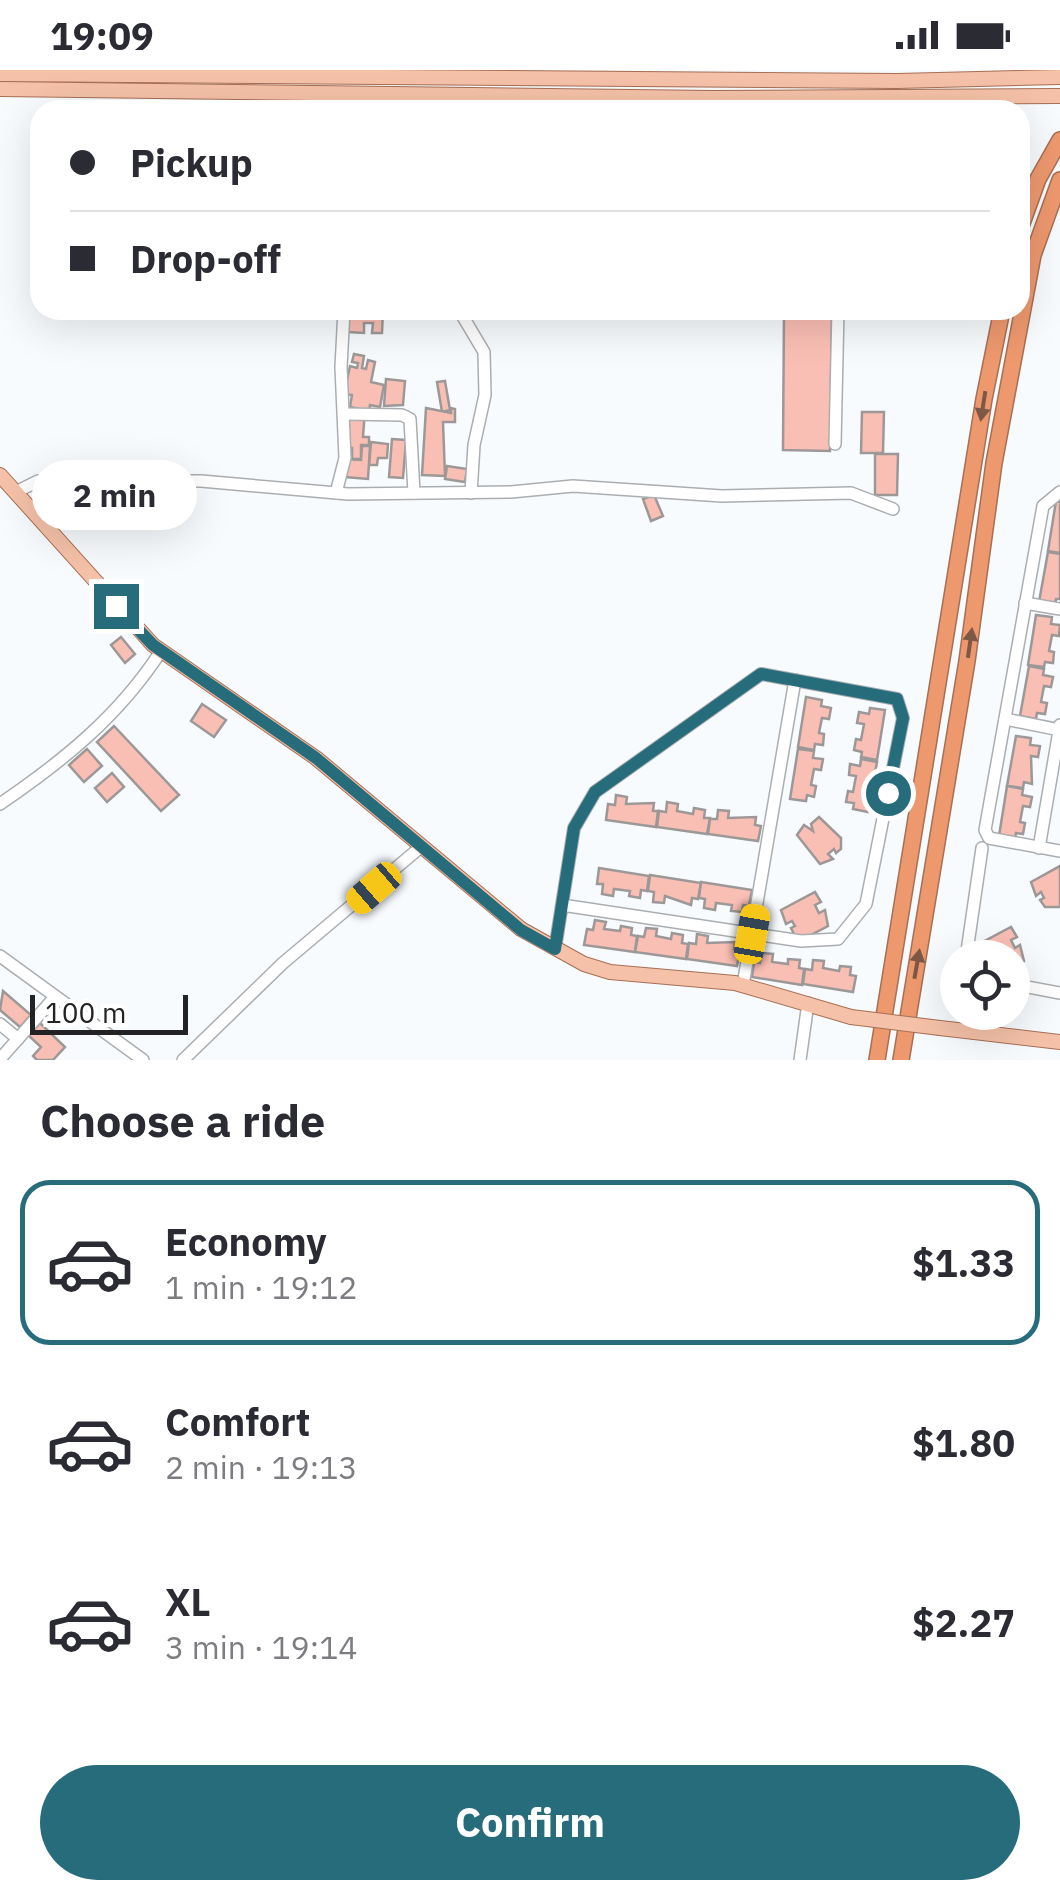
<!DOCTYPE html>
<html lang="en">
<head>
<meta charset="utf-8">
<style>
	:root { --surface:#fff; --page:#f7f7f7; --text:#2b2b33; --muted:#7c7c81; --line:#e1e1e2; --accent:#266c7b }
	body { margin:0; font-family:"IBM Plex Sans",sans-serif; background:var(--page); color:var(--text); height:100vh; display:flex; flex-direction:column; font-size:38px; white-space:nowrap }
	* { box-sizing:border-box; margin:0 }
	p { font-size:32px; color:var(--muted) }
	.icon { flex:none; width:55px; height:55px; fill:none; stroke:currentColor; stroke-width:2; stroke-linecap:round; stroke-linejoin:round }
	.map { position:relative; height:990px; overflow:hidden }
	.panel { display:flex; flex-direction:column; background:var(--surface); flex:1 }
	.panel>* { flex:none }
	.hud { position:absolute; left:30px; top:30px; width:1000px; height:220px; border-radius:30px; box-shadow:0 10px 40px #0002; display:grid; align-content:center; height:220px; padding:0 40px; background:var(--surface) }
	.controls { position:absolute; left:940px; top:870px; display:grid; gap:20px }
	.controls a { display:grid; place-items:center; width:90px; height:90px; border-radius:50%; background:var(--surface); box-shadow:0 10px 40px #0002; font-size:50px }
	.scale { position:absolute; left:30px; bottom:25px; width:158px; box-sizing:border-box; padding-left:10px; border:5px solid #232325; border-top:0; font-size:28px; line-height:35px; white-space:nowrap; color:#232325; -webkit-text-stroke:8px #fff; paint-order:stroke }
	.end { position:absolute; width:45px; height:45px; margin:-22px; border:12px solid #266c7b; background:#fff; box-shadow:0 0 0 5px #fff }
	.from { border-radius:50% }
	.bubble { position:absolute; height:70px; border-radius:35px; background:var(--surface); box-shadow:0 10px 40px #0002; font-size:32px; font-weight:700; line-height:70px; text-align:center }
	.car { position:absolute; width:30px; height:60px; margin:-30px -15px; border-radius:12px; box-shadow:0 0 8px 2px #0007; background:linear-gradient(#f5c518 24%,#345 0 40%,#f5c518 0 76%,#345 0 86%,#f5c518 0) }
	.hud b { display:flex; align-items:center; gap:35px; height:95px; font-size:38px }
	.hud b+b { border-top:2px solid var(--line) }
	.hud i { width:25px; height:25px; background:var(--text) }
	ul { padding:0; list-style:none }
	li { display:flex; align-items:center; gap:30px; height:165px; margin:0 20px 15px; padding:0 20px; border:5px solid transparent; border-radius:30px }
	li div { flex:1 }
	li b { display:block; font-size:38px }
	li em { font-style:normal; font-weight:700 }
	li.on { border-color:var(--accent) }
	li>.icon { width:90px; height:90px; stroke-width:1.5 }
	h2 { padding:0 40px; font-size:45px; line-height:120px }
	.primary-button { display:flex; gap:20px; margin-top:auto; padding:20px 40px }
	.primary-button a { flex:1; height:115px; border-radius:60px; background:var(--accent); color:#fff; font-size:40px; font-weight:700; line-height:115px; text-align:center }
	.status { display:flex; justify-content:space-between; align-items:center; height:70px; padding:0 50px; background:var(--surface); direction:ltr }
	.status svg { height:28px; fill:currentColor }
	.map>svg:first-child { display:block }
	.building { fill:#fabfb4; stroke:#9d9898; stroke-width:2.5 }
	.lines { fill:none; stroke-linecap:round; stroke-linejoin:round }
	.minor-casing { stroke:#abaeb1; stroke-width:14 }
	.major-casing { stroke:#a76f54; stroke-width:16 }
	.highway-casing { stroke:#a76f54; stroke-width:18 }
	.minor { stroke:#fff; stroke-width:11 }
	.major { stroke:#f5c1a8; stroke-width:14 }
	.highway { stroke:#ee986e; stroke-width:15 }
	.major-bridge-casing { stroke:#a76f54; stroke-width:16; stroke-linecap:butt }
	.major-bridge { stroke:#f5c1a8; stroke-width:14 }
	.oneway { fill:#7e5846 }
	.route { stroke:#266c7b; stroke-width:12 }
</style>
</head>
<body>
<div class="status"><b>19:09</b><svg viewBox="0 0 49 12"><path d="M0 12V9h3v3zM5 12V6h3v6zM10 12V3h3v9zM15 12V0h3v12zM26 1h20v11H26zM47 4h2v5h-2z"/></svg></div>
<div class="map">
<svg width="1060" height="990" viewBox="0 0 1060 990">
	<rect width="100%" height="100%" fill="#f8fbfe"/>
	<g class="building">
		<path d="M 349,240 L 383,241 L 382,263 L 372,263 L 373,253 L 364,253 L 364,263 L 348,262 Z"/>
		<path d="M 784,240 L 832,240 L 830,381 L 783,380 Z"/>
		<path d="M 354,284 L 364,286 L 362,298 L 366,299 L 368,290 L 375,292 L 371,312 L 384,315 L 380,337 L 370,335 L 369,341 L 350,337 L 352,325 L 344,324 L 350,296 L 357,298 L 358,293 L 352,292 Z"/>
		<path d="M 386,309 L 405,311 L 403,335 L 384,336 Z"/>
		<path d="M 445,311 L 450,340 L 442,342 L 437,312 Z"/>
		<path d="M 426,338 L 451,343 L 451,338 L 455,339 L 455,352 L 443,352 L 445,406 L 422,405 Z"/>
		<path d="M 365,340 L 363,367 L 369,367 L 369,375 L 361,375 L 361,389 L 352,389 L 352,378 L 347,378 L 349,344 Z"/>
		<path d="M 862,342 L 884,342 L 883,383 L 861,383 Z"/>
		<path d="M 392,369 L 406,370 L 403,408 L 389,407 Z"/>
		<path d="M 371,372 L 388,374 L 387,388 L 378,388 L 377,395 L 369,395 Z"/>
		<path d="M 362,376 L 370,376 L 368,409 L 345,407 L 346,389 L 361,390 Z"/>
		<path d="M 875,384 L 898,384 L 897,425 L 875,425 Z"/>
		<path d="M 447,396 L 467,399 L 465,412 L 445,409 Z"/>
		<path d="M 654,425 L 663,446 L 651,451 L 643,429 Z"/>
		<path d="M 1056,431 L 1060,432 L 1060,483 L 1048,481 Z"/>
		<path d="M 1048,482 L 1060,484 L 1060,529 L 1056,529 L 1055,535 L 1039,532 Z"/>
		<path d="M 1036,545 L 1052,547 L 1051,554 L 1060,555 L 1059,566 L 1052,565 L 1049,581 L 1054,582 L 1053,593 L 1045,592 L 1044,597 L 1028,595 Z"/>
		<path d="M 121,567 L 135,584 L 125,593 L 111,575 Z"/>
		<path d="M 1029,596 L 1044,599 L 1043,605 L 1053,607 L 1051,617 L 1044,616 L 1041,632 L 1047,633 L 1045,644 L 1037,643 L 1036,649 L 1020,646 Z"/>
		<path d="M 806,627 L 822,630 L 821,636 L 831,638 L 829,649 L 822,648 L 819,663 L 824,664 L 823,675 L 815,674 L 814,680 L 798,677 Z"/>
		<path d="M 202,634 L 226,650 L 214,667 L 191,651 Z"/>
		<path d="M 870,638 L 885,640 L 877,690 L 861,687 L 862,682 L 854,680 L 856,669 L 861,670 L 864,654 L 857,653 L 859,642 L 869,644 Z"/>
		<path d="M 114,656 L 179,725 L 161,741 L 97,672 Z"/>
		<path d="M 1016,666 L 1031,668 L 1030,675 L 1040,676 L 1038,687 L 1031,686 L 1032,714 L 1024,712 L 1023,718 L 1007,716 Z"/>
		<path d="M 87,679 L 102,696 L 84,712 L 69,695 Z"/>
		<path d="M 798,679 L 814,681 L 813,688 L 823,689 L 821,700 L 814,699 L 811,715 L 816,716 L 814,727 L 807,725 L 806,731 L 790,729 Z"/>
		<path d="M 861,689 L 877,692 L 868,742 L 853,739 L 854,733 L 846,732 L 848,721 L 853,722 L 856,706 L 849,705 L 850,694 L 860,696 Z"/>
		<path d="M 112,703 L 124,717 L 107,732 L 95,718 Z"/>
		<path d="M 1007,716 L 1023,719 L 1022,725 L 1032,727 L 1030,737 L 1023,736 L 1020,752 L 1025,753 L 1023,764 L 1016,763 L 1015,769 L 999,766 Z"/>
		<path d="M 616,725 L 627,727 L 626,734 L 654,733 L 653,741 L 658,741 L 656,757 L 606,750 L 608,734 L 615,735 Z"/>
		<path d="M 667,732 L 678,734 L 677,741 L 693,744 L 694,738 L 705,740 L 704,748 L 710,748 L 707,764 L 657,757 L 659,741 L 666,742 Z"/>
		<path d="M 718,740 L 729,741 L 728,748 L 756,747 L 755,755 L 761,756 L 758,771 L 708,764 L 710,749 L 717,749 Z"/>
		<path d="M 819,747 L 841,768 L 841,779 L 836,783 L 834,779 L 828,784 L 833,789 L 820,794 L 797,765 L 804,755 L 813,761 L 811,754 Z"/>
		<path d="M 1060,796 L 1060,837 L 1045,837 L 1040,830 L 1044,828 L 1041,822 L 1036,826 L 1031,812 Z"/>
		<path d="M 599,798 L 649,806 L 647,821 L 641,820 L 640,828 L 629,826 L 630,821 L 614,819 L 613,826 L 602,824 L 603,814 L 597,814 Z"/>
		<path d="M 650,805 L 701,813 L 698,829 L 692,828 L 691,835 L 665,826 L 664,833 L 653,832 L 654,822 L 648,821 Z"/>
		<path d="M 701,812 L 752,820 L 749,836 L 743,835 L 742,842 L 731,841 L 732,835 L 716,833 L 715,840 L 704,838 L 705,829 L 699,828 Z"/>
		<path d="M 815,822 L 821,832 L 815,835 L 819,843 L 825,840 L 828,856 L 807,867 L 795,866 L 791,858 L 795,856 L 792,851 L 786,854 L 781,840 Z"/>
		<path d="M 595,850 L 606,852 L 604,859 L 620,861 L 621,856 L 632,858 L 631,865 L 637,866 L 635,882 L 584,875 L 587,859 L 593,860 Z"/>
		<path d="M 1011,857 L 1017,867 L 1011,870 L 1015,878 L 1020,875 L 1024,891 L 1012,897 L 1012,888 L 981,888 L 977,875 Z"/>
		<path d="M 646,858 L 657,859 L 656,866 L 671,869 L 672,863 L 683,865 L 682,873 L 688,874 L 686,889 L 635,882 L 638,866 L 644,867 Z"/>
		<path d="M 697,864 L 708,866 L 707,873 L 735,872 L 734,879 L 740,880 L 737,896 L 687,889 L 689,873 L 696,874 Z"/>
		<path d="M 762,883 L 773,884 L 772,892 L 788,894 L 788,889 L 800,890 L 799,898 L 804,899 L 802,915 L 752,907 L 754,892 L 760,893 Z"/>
		<path d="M 813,890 L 824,891 L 823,898 L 839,901 L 840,896 L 851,897 L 850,905 L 856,906 L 853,922 L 803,914 L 805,899 L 812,900 Z"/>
		<path d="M 3,921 L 31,945 L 20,957 L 0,940 Z"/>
		<path d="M 40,953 L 65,977 L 53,990 L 37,990 L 33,986 L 41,977 L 28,965 Z"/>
	</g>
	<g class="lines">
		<g class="minor-casing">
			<g id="minor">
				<path d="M 459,240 L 484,282 L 485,325 L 474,375 L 471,423"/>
				<path d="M 345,344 L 402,345 L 410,349 L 414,423"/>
				<path d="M 835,374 L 838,240"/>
				<path d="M 16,422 L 38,411 L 201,411 L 348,424 L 511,422 L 573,416 L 722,426 L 851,423 L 893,439"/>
				<path d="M 1060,422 L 1043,436 L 985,760 L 989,768 L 1060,781"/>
				<path d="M 336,423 L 345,388 L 341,297 L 344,240"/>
				<path d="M 1025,533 L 1060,539"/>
				<path d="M 1005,649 L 1060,660"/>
				<path d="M 0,734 C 63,691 119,646 161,581"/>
				<path d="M 1039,778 L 1060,655"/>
				<path d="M 555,879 L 574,758 L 595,722 L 761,604 L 897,629 L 903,648 L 866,834 L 838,869 L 801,871 L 562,835"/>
				<path d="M 0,886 L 143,990"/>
				<path d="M 966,888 L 982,778"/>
				<path d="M 1012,914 L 1060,923"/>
				<path d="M 743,915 L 795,610"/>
				<path d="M 0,954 L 18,969"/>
				<path d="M 0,989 L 55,927"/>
				<path d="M 183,990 L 283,893 L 422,776"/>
				<path d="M 800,990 L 808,933"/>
			</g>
		</g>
		<g class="major-casing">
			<g id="major">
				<path d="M 0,4 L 897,11 L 1060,7"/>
				<path d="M 0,19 L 712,28 L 1060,26"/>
				<path d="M 0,405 L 153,575 L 316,688 L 521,859 L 584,894 L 610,902 L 735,913 L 851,947"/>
				<path d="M 940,958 L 1060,972"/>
			</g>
		</g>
		<g class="highway-casing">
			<g id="highway">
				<path d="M 1020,159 L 1038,109 L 1060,70"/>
				<path d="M 877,990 L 984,329 L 1002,240"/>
				<path d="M 901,990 L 967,591 L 994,393 L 1033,185 L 1060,110"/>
			</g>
		</g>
		<use href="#minor" class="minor"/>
		<use href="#major" class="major"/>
		<use href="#highway" class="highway"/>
		<g class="major-bridge-casing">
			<path id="major-bridge" d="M 851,947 L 940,958"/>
		</g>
		<use href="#major-bridge" class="major-bridge"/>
	</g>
	<defs><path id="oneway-solid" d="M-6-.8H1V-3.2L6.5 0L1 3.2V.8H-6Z" transform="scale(2.5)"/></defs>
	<g class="oneway">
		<use href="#oneway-solid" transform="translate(983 336) rotate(99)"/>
		<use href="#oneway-solid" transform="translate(970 573) rotate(-82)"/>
		<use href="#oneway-solid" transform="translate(917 894) rotate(-80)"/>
	</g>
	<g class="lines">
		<path class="route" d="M 116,536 L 153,575 L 316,688 L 521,860 L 555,879 L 574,758 L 595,722 L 761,604 L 897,629 L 903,648 L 888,723"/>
	</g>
</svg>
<div class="controls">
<a><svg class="icon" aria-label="locate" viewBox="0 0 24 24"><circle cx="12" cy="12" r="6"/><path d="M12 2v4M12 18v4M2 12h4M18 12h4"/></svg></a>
</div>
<div class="scale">100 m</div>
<i class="end from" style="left:888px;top:723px"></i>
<i class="end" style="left:116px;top:536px"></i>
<div class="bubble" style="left:32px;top:390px;width:165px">2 min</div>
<i class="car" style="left:374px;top:818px;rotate:229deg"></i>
<i class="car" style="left:752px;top:864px;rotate:10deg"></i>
<div class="hud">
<b><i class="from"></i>Pickup</b>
<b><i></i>Drop-off</b>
</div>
</div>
<section class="panel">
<h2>Choose a ride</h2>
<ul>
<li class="on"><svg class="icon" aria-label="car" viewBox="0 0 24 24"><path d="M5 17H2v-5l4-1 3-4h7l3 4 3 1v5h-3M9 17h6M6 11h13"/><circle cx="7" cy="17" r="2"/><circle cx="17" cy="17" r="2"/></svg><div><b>Economy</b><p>1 min · 19:12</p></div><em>$1.33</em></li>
<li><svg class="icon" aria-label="car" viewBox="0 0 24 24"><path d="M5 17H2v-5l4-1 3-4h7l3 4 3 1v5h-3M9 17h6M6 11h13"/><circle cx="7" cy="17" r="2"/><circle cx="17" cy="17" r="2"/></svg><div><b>Comfort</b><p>2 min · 19:13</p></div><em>$1.80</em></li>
<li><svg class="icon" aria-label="car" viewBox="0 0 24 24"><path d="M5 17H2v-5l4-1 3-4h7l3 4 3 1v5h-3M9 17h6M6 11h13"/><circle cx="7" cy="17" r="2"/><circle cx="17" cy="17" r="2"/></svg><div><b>XL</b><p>3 min · 19:14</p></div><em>$2.27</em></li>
</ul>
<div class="primary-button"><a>Confirm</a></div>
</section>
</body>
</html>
